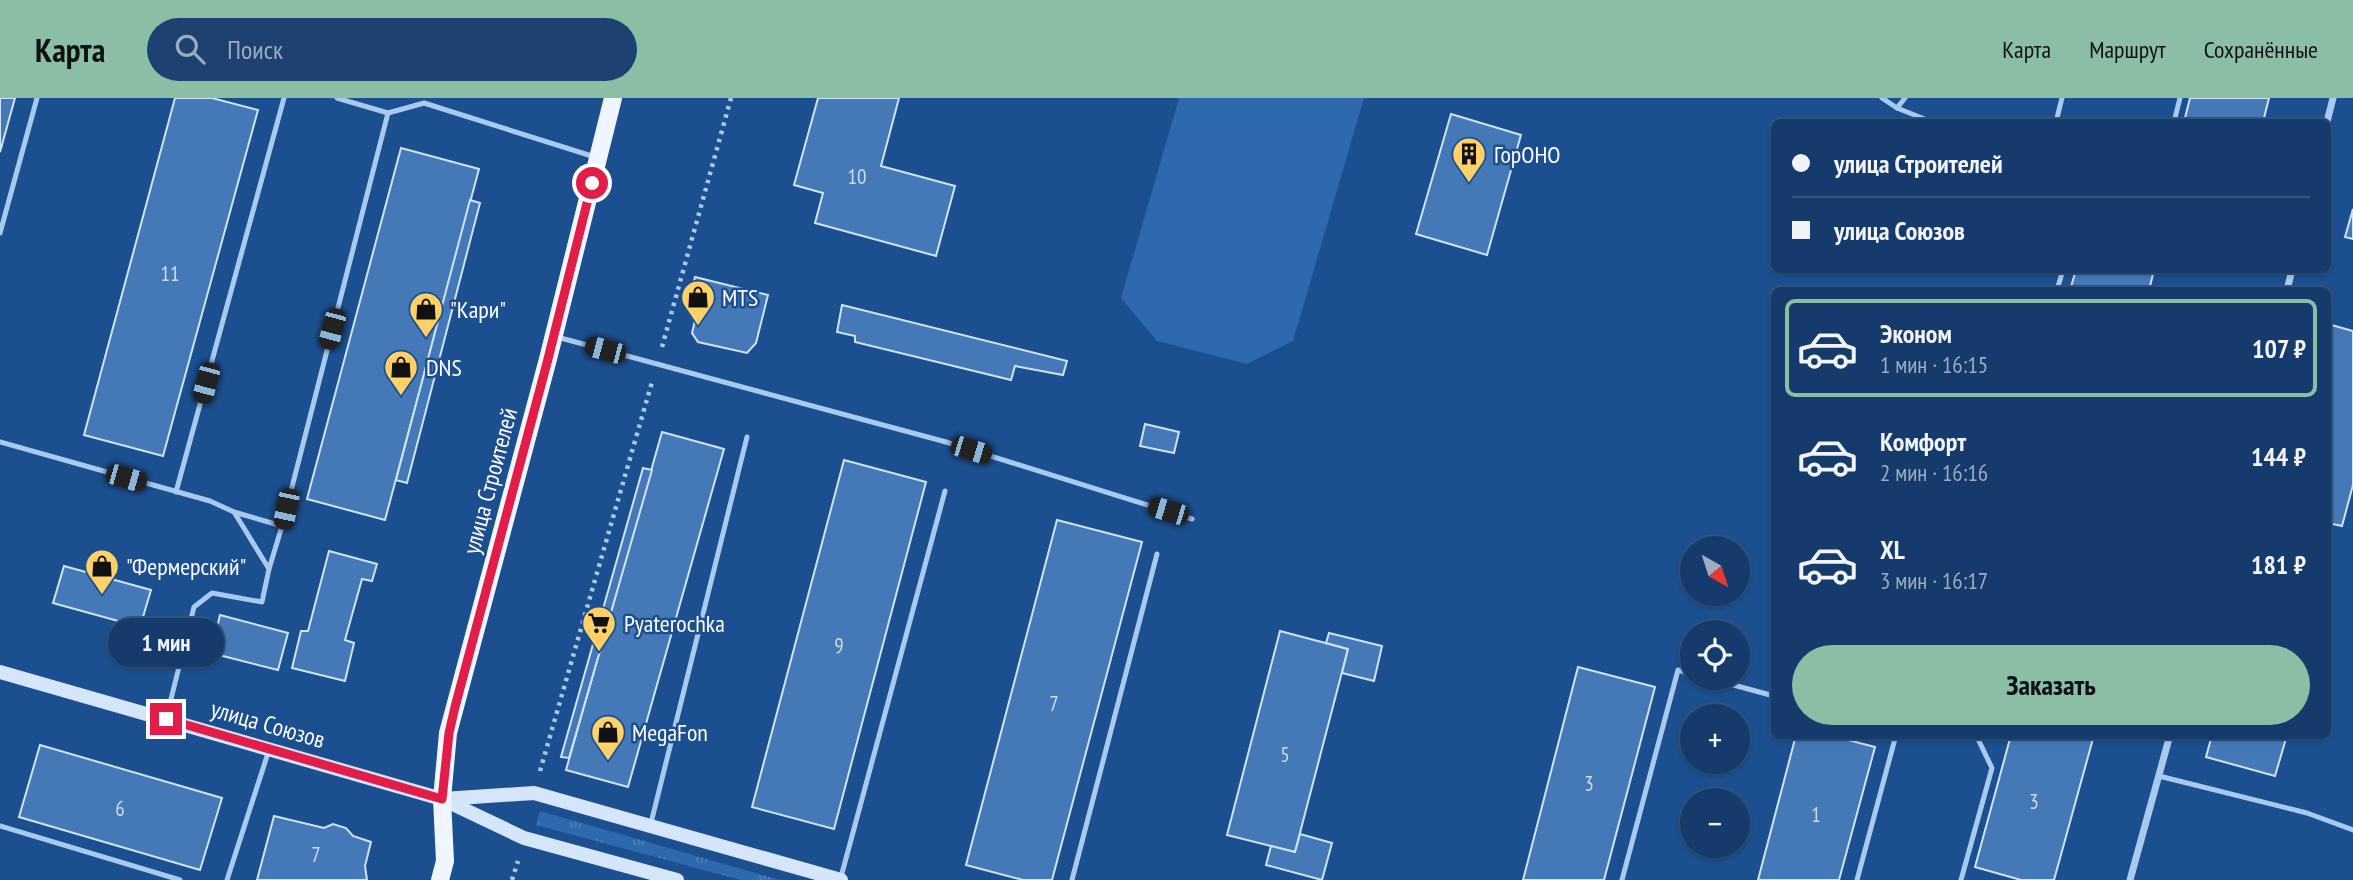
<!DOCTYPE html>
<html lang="ru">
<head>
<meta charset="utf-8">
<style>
	:root { --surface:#143b6b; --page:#1d4271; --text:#f1f3f6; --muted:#9dadc1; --line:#33557e; --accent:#8abfa5 }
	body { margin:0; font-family:"PT Sans Narrow",sans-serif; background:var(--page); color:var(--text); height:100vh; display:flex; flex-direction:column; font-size:26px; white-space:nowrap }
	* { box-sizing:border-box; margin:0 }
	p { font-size:23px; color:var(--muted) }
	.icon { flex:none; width:38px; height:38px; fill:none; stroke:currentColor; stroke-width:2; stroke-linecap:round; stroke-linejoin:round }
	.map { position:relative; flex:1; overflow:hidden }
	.sheet { position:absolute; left:1771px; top:189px; width:560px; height:452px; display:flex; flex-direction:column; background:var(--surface); border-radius:10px; box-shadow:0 2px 5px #0004,0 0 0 2px var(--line) }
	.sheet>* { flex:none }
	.guide { position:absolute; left:1771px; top:21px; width:560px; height:154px; border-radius:10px; box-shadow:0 2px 5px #0004,0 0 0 2px var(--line); display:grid; align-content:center; height:154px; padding:0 21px; background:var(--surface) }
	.needle { width:46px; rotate:141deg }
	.controls { position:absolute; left:1680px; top:438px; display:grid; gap:14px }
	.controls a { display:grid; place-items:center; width:70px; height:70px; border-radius:50%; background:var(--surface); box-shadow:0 2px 5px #0004,0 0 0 2px var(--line); font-size:35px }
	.end { position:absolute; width:32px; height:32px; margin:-16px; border:9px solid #e11d48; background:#fff; box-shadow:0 0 0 4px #fff }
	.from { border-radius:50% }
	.bubble { position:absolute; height:49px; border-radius:24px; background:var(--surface); box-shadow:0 2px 5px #0004,0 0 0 2px var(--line); font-size:23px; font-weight:700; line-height:49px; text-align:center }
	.car { position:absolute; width:21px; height:42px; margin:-21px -10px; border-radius:9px; box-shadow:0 0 5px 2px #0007; background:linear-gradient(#222 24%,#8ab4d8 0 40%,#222 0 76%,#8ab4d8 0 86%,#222 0) }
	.guide b { display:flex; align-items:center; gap:24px; height:66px; font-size:26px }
	.guide b+b { border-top:2px solid var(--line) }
	.guide i { width:18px; height:18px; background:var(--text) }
	ul { padding:12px 0 0; list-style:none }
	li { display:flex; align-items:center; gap:21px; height:98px; margin:0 14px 10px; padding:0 7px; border:4px solid transparent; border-radius:10px }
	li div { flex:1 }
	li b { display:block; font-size:26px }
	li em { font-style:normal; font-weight:700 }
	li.on { border-color:var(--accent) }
	li>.icon { width:63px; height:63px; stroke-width:1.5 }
	.cta { display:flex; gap:14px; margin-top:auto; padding:14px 21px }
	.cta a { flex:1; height:80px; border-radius:42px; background:var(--accent); color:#111; font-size:28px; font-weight:700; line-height:80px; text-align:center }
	header { display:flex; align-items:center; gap:42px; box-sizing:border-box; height:98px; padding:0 35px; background:var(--accent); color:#111 }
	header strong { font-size:33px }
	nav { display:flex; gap:38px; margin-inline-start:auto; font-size:24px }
	.search { width:490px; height:63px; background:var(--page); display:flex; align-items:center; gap:18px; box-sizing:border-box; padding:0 24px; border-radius:38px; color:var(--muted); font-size:26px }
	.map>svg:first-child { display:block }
	.grass { fill:url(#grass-tufts) }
	.park { fill:#2e69ad }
	.building { fill:#4478b7; stroke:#cfe3fa; stroke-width:2 }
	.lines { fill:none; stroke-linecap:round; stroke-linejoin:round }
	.path { stroke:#a9c9ee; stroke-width:4.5; stroke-dasharray:3.5 5; stroke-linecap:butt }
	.lane { stroke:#a9c9ee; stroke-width:5 }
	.street { stroke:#a9c9ee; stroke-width:7 }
	.secondary { stroke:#d6e6fa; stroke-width:14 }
	.primary { stroke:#f0f6ff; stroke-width:18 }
	.route { stroke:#e11d48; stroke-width:9 }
	.labels { text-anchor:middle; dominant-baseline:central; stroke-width:5; stroke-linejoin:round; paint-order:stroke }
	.number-label { font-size:21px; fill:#d0dded }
	.poi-label { font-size:24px; fill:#fff; stroke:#1b4f8f; text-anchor:start }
	.street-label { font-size:24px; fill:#fff; stroke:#1b4f8f }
</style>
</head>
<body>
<header>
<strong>Карта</strong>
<div class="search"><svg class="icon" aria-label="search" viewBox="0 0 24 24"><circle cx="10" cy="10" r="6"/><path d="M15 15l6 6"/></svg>Поиск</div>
<nav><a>Карта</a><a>Маршрут</a><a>Сохранённые</a></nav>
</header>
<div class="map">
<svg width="2353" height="782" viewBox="0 0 2353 782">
	<defs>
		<pattern id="grass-tufts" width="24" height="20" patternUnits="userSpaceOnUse" patternTransform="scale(1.75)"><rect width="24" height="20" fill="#2e69ad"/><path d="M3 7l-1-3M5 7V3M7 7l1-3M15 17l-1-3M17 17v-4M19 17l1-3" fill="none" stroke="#4d80b9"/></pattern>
	</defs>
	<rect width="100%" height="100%" fill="#1b4f8f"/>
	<path class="grass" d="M 540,713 L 780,782 L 741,782 L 536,727 Z"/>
	<path class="park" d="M 1179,0 L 1364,0 L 1293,243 L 1247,266 L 1157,243 L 1121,200 Z"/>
	<g class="building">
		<path d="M 0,0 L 15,0 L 0,54 Z"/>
		<path d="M 175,0 L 212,0 L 258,12 L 163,358 L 84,337 Z"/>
		<path d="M 818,0 L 899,0 L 881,68 L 955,88 L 936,158 L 815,125 L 823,95 L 794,87 Z"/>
		<path d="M 2190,0 L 2269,0 L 2263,24 L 2184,24 Z"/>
		<path d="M 1451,16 L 1521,37 L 1487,157 L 1416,136 Z"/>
		<path d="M 401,50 L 479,71 L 385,422 L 307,401 Z"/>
		<path d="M 470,102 L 480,105 L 407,385 L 396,382 Z"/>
		<path d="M 2353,111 L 2353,141 L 2345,139 Z"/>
		<path d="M 2076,172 L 2154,172 L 2149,192 L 2070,192 Z"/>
		<path d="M 695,179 L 768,197 L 756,245 L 747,255 L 698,244 L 692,235 L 700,201 L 690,199 Z"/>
		<path d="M 842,207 L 1067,263 L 1063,277 L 1015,268 L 1011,282 L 855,244 L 855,238 L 837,234 Z"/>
		<path d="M 2328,226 L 2353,233 L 2353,387 L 2342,428 L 2328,425 Z"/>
		<path d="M 1145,326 L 1179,334 L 1174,355 L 1140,348 Z"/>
		<path d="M 662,334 L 724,351 L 628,689 L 566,672 Z"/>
		<path d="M 844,362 L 926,384 L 834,731 L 752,709 Z"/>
		<path d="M 643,370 L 652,372 L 569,660 L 561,659 Z"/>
		<path d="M 1057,422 L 1142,444 L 1052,782 L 1023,782 L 966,767 Z"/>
		<path d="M 329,453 L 377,466 L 372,483 L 362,481 L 345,542 L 354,545 L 345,583 L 292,570 L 301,533 L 308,533 Z"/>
		<path d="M 64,468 L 151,492 L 140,529 L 53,505 Z"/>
		<path d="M 220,517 L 288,535 L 278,572 L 211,555 Z"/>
		<path d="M 1280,533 L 1348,551 L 1295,754 L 1227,737 Z"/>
		<path d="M 1329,535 L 1382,548 L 1374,583 L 1342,575 L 1348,551 L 1326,545 Z"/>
		<path d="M 1578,569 L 1655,589 L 1604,782 L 1523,782 Z"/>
		<path d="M 1796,637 L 1829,637 L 1875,649 L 1839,782 L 1758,782 Z"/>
		<path d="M 2011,637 L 2094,637 L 2054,782 L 2021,782 L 1975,769 Z"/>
		<path d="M 2212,637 L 2287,637 L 2275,678 L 2206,659 Z"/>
		<path d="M 40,647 L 222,700 L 200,772 L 19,719 Z"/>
		<path d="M 274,718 L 324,730 L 333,726 L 346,730 L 353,738 L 371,744 L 365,768 L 367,782 L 257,782 Z"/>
		<path d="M 1300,736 L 1332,745 L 1322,782 L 1266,767 L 1271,748 L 1295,754 Z"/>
	</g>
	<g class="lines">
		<g class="path">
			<path d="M 662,249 L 731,0"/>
			<path d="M 540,673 L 652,284"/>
			<path d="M 512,782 L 518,763"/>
		</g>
		<g class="lane">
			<path d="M 337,0 L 388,15 L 424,5 L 595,59"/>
			<path d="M 1882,0 L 1897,10 L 1905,0"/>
			<path d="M 1897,10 L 1932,24"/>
			<path d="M 2056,24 L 2062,0"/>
			<path d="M 2174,24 L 2180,0"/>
			<path d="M 0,135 L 37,0"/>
			<path d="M 2057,192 L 2063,172"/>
			<path d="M 557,239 L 946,344 L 1192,421"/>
			<path d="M 0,344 L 210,403 L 234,414 L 269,471 L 262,504 L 212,495 L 194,509 L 166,621"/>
			<path d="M 176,394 L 284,0"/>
			<path d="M 234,414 L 282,428"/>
			<path d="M 269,471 L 282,428 L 388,15"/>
			<path d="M 1704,579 L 1774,598"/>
			<path d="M 2159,678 L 2307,715 L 2353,732"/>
			<path d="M 651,725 L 747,339"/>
			<path d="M 0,728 L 180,782"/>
			<path d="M 841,779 L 945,393"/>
			<path d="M 227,782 L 269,652"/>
			<path d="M 1072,782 L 1157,456"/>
			<path d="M 1622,782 L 1678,572 L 1692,576"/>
			<path d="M 1857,782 L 1896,637"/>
			<path d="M 1961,782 L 1992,670 L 1976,637"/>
		</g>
		<g class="street">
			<path d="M 2327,24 L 2333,0"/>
			<path d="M 2287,192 L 2292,172"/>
			<path d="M 2130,782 L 2170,637"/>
		</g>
		<g class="secondary">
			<path d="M 0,574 L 442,701 L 524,740 L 677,782"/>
			<path d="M 443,701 L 534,695 L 841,782"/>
		</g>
		<path class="primary" d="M 440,782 L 445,763 L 442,701 L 448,635 L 548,261 L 613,0"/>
	</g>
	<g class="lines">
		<path class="route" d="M 166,621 L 442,701 L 449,635 L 455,609 L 548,261 L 592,85"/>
	</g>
	<defs>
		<g id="building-pin" transform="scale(1.75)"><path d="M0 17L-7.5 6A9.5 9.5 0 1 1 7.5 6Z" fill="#ffd166" stroke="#1b4f8f"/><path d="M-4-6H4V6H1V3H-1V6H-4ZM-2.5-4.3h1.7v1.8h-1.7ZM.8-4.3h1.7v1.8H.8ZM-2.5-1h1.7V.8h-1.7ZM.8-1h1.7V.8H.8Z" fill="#111"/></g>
		<g id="shop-pin" transform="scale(1.75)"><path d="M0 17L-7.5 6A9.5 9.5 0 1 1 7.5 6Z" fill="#ffd166" stroke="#1b4f8f"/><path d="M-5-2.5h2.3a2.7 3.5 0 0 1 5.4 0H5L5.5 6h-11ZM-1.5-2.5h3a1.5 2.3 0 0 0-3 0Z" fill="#111"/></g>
		<g id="supermarket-pin" transform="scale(1.75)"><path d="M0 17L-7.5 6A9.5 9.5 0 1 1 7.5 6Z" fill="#ffd166" stroke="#1b4f8f"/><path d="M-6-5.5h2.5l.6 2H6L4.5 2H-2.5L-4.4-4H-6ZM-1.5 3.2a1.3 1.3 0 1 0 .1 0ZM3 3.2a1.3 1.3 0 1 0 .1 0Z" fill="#111"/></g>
	</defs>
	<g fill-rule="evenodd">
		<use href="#building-pin" x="1469" y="56"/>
		<use href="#shop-pin" x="698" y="199"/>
		<use href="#shop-pin" x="426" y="211"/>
		<use href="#shop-pin" x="401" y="269"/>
		<use href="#shop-pin" x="102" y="468"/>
		<use href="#supermarket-pin" x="599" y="525"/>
		<use href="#shop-pin" x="608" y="634"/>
	</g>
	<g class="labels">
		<g class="number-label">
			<text x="857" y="78">10</text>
			<text x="170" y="175">11</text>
			<text x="839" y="547">9</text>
			<text x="1054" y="605">7</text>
			<text x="1285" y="656">5</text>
			<text x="1589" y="685">3</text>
			<text x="2034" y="703">3</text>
			<text x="120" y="710">6</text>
			<text x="1816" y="716">1</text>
			<text x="316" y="756">7</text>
		</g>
		<g class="poi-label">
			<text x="1494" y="56">ГорОНО</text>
			<text x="722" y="199">MTS</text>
			<text x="450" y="211">"Кари"</text>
			<text x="426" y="269">DNS</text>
			<text x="126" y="468">"Фермерский"</text>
			<text x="624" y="525">Pyaterochka</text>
			<text x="632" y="634">MegaFon</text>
		</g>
		<g class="street-label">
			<text transform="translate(490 383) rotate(-75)">улица Строителей</text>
			<text transform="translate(268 626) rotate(16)">улица Союзов</text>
		</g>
	</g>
</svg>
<div class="controls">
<a><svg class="needle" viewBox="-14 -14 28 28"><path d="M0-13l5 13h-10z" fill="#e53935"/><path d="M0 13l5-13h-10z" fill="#9dadc1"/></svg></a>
<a><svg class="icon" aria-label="locate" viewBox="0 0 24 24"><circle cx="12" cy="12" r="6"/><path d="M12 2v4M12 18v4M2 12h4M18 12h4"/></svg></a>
<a>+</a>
<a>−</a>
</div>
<i class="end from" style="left:592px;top:85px"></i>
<i class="end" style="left:166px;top:621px"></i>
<div class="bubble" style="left:108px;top:520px;width:116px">1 мин</div>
<i class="car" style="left:332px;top:231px;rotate:195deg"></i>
<i class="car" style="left:605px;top:252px;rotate:285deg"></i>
<i class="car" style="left:206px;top:285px;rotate:195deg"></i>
<i class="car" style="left:971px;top:352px;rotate:107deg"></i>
<i class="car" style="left:126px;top:380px;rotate:106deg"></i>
<i class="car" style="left:286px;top:411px;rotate:192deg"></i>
<i class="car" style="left:1168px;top:413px;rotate:287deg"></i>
<div class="guide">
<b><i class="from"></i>улица Строителей</b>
<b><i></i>улица Союзов</b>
</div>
<section class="sheet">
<ul>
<li class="on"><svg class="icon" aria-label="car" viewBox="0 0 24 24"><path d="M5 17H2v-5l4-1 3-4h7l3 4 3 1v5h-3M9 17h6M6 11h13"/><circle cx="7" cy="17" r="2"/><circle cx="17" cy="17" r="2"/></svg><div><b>Эконом</b><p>1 мин · 16:15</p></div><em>107 ₽</em></li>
<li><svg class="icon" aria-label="car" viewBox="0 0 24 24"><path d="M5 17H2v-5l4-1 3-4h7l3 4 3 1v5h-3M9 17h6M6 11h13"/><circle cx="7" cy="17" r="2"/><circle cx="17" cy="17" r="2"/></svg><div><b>Комфорт</b><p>2 мин · 16:16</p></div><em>144 ₽</em></li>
<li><svg class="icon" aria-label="car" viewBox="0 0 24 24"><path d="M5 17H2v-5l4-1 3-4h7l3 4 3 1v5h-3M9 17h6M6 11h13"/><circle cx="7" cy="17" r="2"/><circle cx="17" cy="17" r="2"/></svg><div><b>XL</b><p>3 мин · 16:17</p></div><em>181 ₽</em></li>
</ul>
<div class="cta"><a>Заказать</a></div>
</section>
</div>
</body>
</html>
